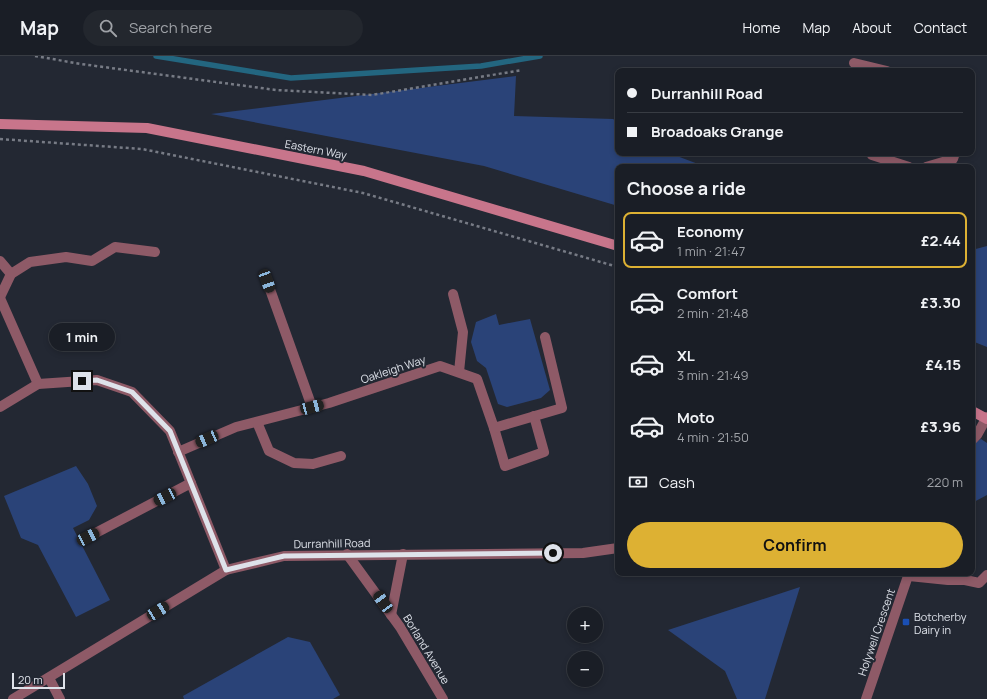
<!DOCTYPE html>
<html lang="en">
<head>
<meta charset="utf-8">
<style>
	:root { --surface:#1a1e26; --page:#23272e; --text:#f1f3f6; --muted:#9fa2a7; --line:#383c43; --accent:#ddb133 }
	body { margin:0; font-family:Manrope,sans-serif; background:var(--page); color:var(--text); height:100vh; display:flex; flex-direction:column; font-size:15px; white-space:nowrap }
	* { box-sizing:border-box; margin:0 }
	p { font-size:13px; color:var(--muted) }
	.icon { flex:none; width:22px; height:22px; fill:none; stroke:currentColor; stroke-width:2; stroke-linecap:round; stroke-linejoin:round }
	.map { position:relative; flex:1; overflow:hidden }
	.panel { position:absolute; left:615px; top:108px; width:360px; height:412px; display:flex; flex-direction:column; background:var(--surface); border-radius:8px; box-shadow:0 2px 6px #0003,0 0 0 1px var(--line) }
	.panel>* { flex:none }
	.banner { position:absolute; left:615px; top:12px; width:360px; height:88px; border-radius:8px; box-shadow:0 2px 6px #0003,0 0 0 1px var(--line); display:grid; align-content:center; height:88px; padding:0 12px; background:var(--surface) }
	.fabs { position:absolute; left:567px; top:551px; display:grid; gap:8px }
	.fabs a { display:grid; place-items:center; width:36px; height:36px; border-radius:50%; background:var(--surface); box-shadow:0 2px 6px #0003,0 0 0 1px var(--line); font-size:20px }
	.scale { position:absolute; left:12px; bottom:10px; width:53px; box-sizing:border-box; padding-left:4px; border:2px solid #dee2ea; border-top:0; font-size:11px; line-height:14px; white-space:nowrap; color:#dee2ea; -webkit-text-stroke:3px #232833; paint-order:stroke }
	.end { position:absolute; width:18px; height:18px; margin:-9px; border:5px solid #dee2ea; background:#111; box-shadow:0 0 0 2px #111 }
	.from { border-radius:50% }
	.bubble { position:absolute; height:28px; border-radius:14px; background:var(--surface); box-shadow:0 2px 6px #0003,0 0 0 1px var(--line); font-size:13px; font-weight:700; line-height:28px; text-align:center }
	.car { position:absolute; width:12px; height:24px; margin:-12px -6px; border-radius:5px; box-shadow:0 0 3px 1px #0007; background:linear-gradient(#222 24%,#8ab4d8 0 40%,#222 0 76%,#8ab4d8 0 86%,#222 0) }
	.banner b { display:flex; align-items:center; gap:14px; height:38px; font-size:15px }
	.banner b+b { border-top:1px solid var(--line) }
	.banner i { width:10px; height:10px; background:var(--text) }
	ul { padding:0; list-style:none }
	li { display:flex; align-items:center; gap:12px; height:56px; margin:0 8px 6px; padding:0 4px; border:2px solid transparent; border-radius:8px }
	li div { flex:1 }
	li b { display:block; font-size:15px }
	li em { font-style:normal; font-weight:700 }
	li.selected { border-color:var(--accent) }
	li>.icon { width:36px; height:36px; stroke-width:1.5 }
	h2 { padding:0 12px; font-size:18px; line-height:48px }
	.pay { display:flex; align-items:center; gap:10px; height:44px; padding:0 12px; font-size:15px }
	.pay p { margin-inline-start:auto }
	.cta { display:flex; gap:8px; margin-top:auto; padding:8px 12px }
	.cta a { flex:1; height:46px; border-radius:24px; background:var(--accent); color:#111; font-size:16px; font-weight:700; line-height:46px; text-align:center }
	header { display:flex; align-items:center; gap:24px; box-sizing:border-box; height:56px; padding:0 20px; background:var(--surface); border-bottom:1px solid var(--line) }
	header strong { font-size:19px }
	nav { display:flex; gap:22px; margin-inline-start:auto; font-size:14px }
	.search { width:280px; height:36px; background:var(--page); display:flex; align-items:center; gap:10px; box-sizing:border-box; padding:0 14px; border-radius:22px; color:var(--muted); font-size:15px }
	.map>svg:first-child { display:block }
	.green { fill:#2a4378 }
	.lines { fill:none; stroke-linecap:round; stroke-linejoin:round }
	.stream { stroke:#236680; stroke-width:5.5 }
	.path { stroke:#777b85; stroke-width:2.5; stroke-dasharray:3 3; stroke-linecap:butt }
	.street { stroke:#8e5a67; stroke-width:10 }
	.secondary { stroke:#c8758b; stroke-width:10 }
	.secondary-bridge { stroke:#c8758b; stroke-width:10 }
	.route { stroke:#dee2ea; stroke-width:5 }
	.transit-dot { fill:#1a4fb4; stroke:#232833; stroke-width:1.5 }
	.labels { text-anchor:middle; dominant-baseline:central; stroke-width:4; stroke-linejoin:round; paint-order:stroke }
	.street-label { font-size:11px; fill:#dee2ea; stroke:#232833 }
	.poi-label { font-size:11px; fill:#dee2ea; stroke:#232833; text-anchor:start }
</style>
</head>
<body>
<header>
<strong>Map</strong>
<div class="search"><svg class="icon" aria-label="search" viewBox="0 0 24 24"><circle cx="10" cy="10" r="6"/><path d="M15 15l6 6"/></svg>Search here</div>
<nav><a>Home</a><a>Map</a><a>About</a><a>Contact</a></nav>
</header>
<div class="map">
<svg width="987" height="643" viewBox="0 0 987 643">
	<rect width="100%" height="100%" fill="#232833"/>
	<g class="green">
		<path d="M 516,20 L 514,60 L 613,63 L 618,66 L 618,97 L 669,97 L 706,111 L 618,111 L 618,150 L 484,110 L 211,58 Z"/>
		<path d="M 987,190 L 987,291 L 972,285 L 972,194 Z"/>
		<path d="M 496,258 L 499,269 L 530,263 L 550,334 L 541,342 L 507,351 L 498,348 L 486,312 L 477,305 L 471,286 L 476,266 Z"/>
		<path d="M 981,383 L 987,387 L 987,439 L 972,447 L 972,388 Z"/>
		<path d="M 76,410 L 88,428 L 97,450 L 89,464 L 73,472 L 110,544 L 76,561 L 38,489 L 21,482 L 4,440 Z"/>
		<path d="M 800,531 L 765,643 L 737,643 L 725,615 L 668,574 Z"/>
		<path d="M 288,581 L 310,586 L 340,639 L 333,643 L 184,643 L 183,640 Z"/>
	</g>
	<g class="lines">
		<path class="stream" d="M 156,0 L 291,22 L 481,10 L 540,0"/>
		<g class="path">
			<path d="M 35,0 L 81,8 L 276,34 L 372,39 L 522,14"/>
			<path d="M 0,83 L 142,93 L 363,137 L 618,211"/>
		</g>
		<g class="street">
			<path d="M 854,7 L 887,15"/>
			<path d="M 872,97 L 872,99 L 909,111"/>
			<path d="M 926,111 L 953,103 L 955,97"/>
			<path d="M 0,205 L 11,218"/>
			<path d="M 267,225 L 312,351"/>
			<path d="M 453,238 L 463,276 L 459,316"/>
			<path d="M 0,241 L 11,218 L 30,206 L 66,201 L 92,205 L 115,191 L 155,196"/>
			<path d="M 0,242 L 38,328"/>
			<path d="M 0,351 L 38,328 L 97,324 L 132,336 L 170,375 L 226,514"/>
			<path d="M 257,366 L 269,395 L 294,407 L 313,408 L 341,400"/>
			<path d="M 494,372 L 505,410 L 544,396 L 534,360"/>
			<path d="M 972,384 L 977,379 L 987,361"/>
			<path d="M 178,396 L 236,371 L 329,347 L 440,310 L 477,323 L 494,372 L 562,352 L 545,281"/>
			<path d="M 88,481 L 191,427"/>
			<path d="M 347,498 L 400,571 L 443,643"/>
			<path d="M 909,520 L 948,524 L 965,524 L 979,527 L 987,519"/>
			<path d="M 391,559 L 403,498"/>
			<path d="M 49,622 L 60,643"/>
			<path d="M 13,643 L 226,514 L 284,500 L 583,497 L 618,492"/>
			<path d="M 866,643 L 909,517"/>
		</g>
		<path class="secondary" d="M 0,68 L 147,72 L 364,115 L 618,190"/>
		<path class="secondary-bridge" d="M 972,355 L 987,363"/>
	</g>
	<g class="lines">
		<path class="route" d="M 82,325 L 97,324 L 132,336 L 170,375 L 226,514 L 284,500 L 553,497"/>
	</g>
	<rect class="transit-dot" x="902" y="562" width="8" height="8" rx="2"/>
	<g class="labels">
		<g class="street-label">
			<text transform="translate(316 93) rotate(11)">Eastern Way</text>
			<text transform="translate(393 313) rotate(-18)">Oakleigh Way</text>
			<text transform="translate(332 487) rotate(-1)">Durranhill Road</text>
			<text transform="translate(876 576) rotate(-71)">Holywell Crescent</text>
			<text transform="translate(427 593) rotate(59)">Borland Avenue</text>
		</g>
		<g class="poi-label">
			<text x="914" y="560">Botcherby<tspan x="914" dy="13">Dairy in</tspan></text>
		</g>
	</g>
</svg>
<div class="fabs">
<a>+</a>
<a>−</a>
</div>
<div class="scale">20 m</div>
<i class="end from" style="left:553px;top:497px"></i>
<i class="end" style="left:82px;top:325px"></i>
<div class="bubble" style="left:49px;top:267px;width:66px">1 min</div>
<i class="car" style="left:267px;top:225px;rotate:160deg"></i>
<i class="car" style="left:312px;top:351px;rotate:75deg"></i>
<i class="car" style="left:207px;top:383px;rotate:247deg"></i>
<i class="car" style="left:165px;top:441px;rotate:243deg"></i>
<i class="car" style="left:88px;top:481px;rotate:63deg"></i>
<i class="car" style="left:383px;top:546px;rotate:324deg"></i>
<i class="car" style="left:158px;top:555px;rotate:58deg"></i>
<div class="banner">
<b><i class="from"></i>Durranhill Road</b>
<b><i></i>Broadoaks Grange</b>
</div>
<section class="panel">
<h2>Choose a ride</h2>
<ul>
<li class="selected"><svg class="icon" aria-label="car" viewBox="0 0 24 24"><path d="M5 17H2v-5l4-1 3-4h7l3 4 3 1v5h-3M9 17h6M6 11h13"/><circle cx="7" cy="17" r="2"/><circle cx="17" cy="17" r="2"/></svg><div><b>Economy</b><p>1 min · 21:47</p></div><em>£2.44</em></li>
<li><svg class="icon" aria-label="car" viewBox="0 0 24 24"><path d="M5 17H2v-5l4-1 3-4h7l3 4 3 1v5h-3M9 17h6M6 11h13"/><circle cx="7" cy="17" r="2"/><circle cx="17" cy="17" r="2"/></svg><div><b>Comfort</b><p>2 min · 21:48</p></div><em>£3.30</em></li>
<li><svg class="icon" aria-label="car" viewBox="0 0 24 24"><path d="M5 17H2v-5l4-1 3-4h7l3 4 3 1v5h-3M9 17h6M6 11h13"/><circle cx="7" cy="17" r="2"/><circle cx="17" cy="17" r="2"/></svg><div><b>XL</b><p>3 min · 21:49</p></div><em>£4.15</em></li>
<li><svg class="icon" aria-label="car" viewBox="0 0 24 24"><path d="M5 17H2v-5l4-1 3-4h7l3 4 3 1v5h-3M9 17h6M6 11h13"/><circle cx="7" cy="17" r="2"/><circle cx="17" cy="17" r="2"/></svg><div><b>Moto</b><p>4 min · 21:50</p></div><em>£3.96</em></li>
</ul>
<div class="pay"><svg class="icon" aria-label="cash" viewBox="0 0 24 24"><path d="M3 7h18v10H3z"/><circle cx="12" cy="12" r="2"/></svg>Cash<p>220 m</p></div>
<div class="cta"><a>Confirm</a></div>
</section>
</div>
</body>
</html>
